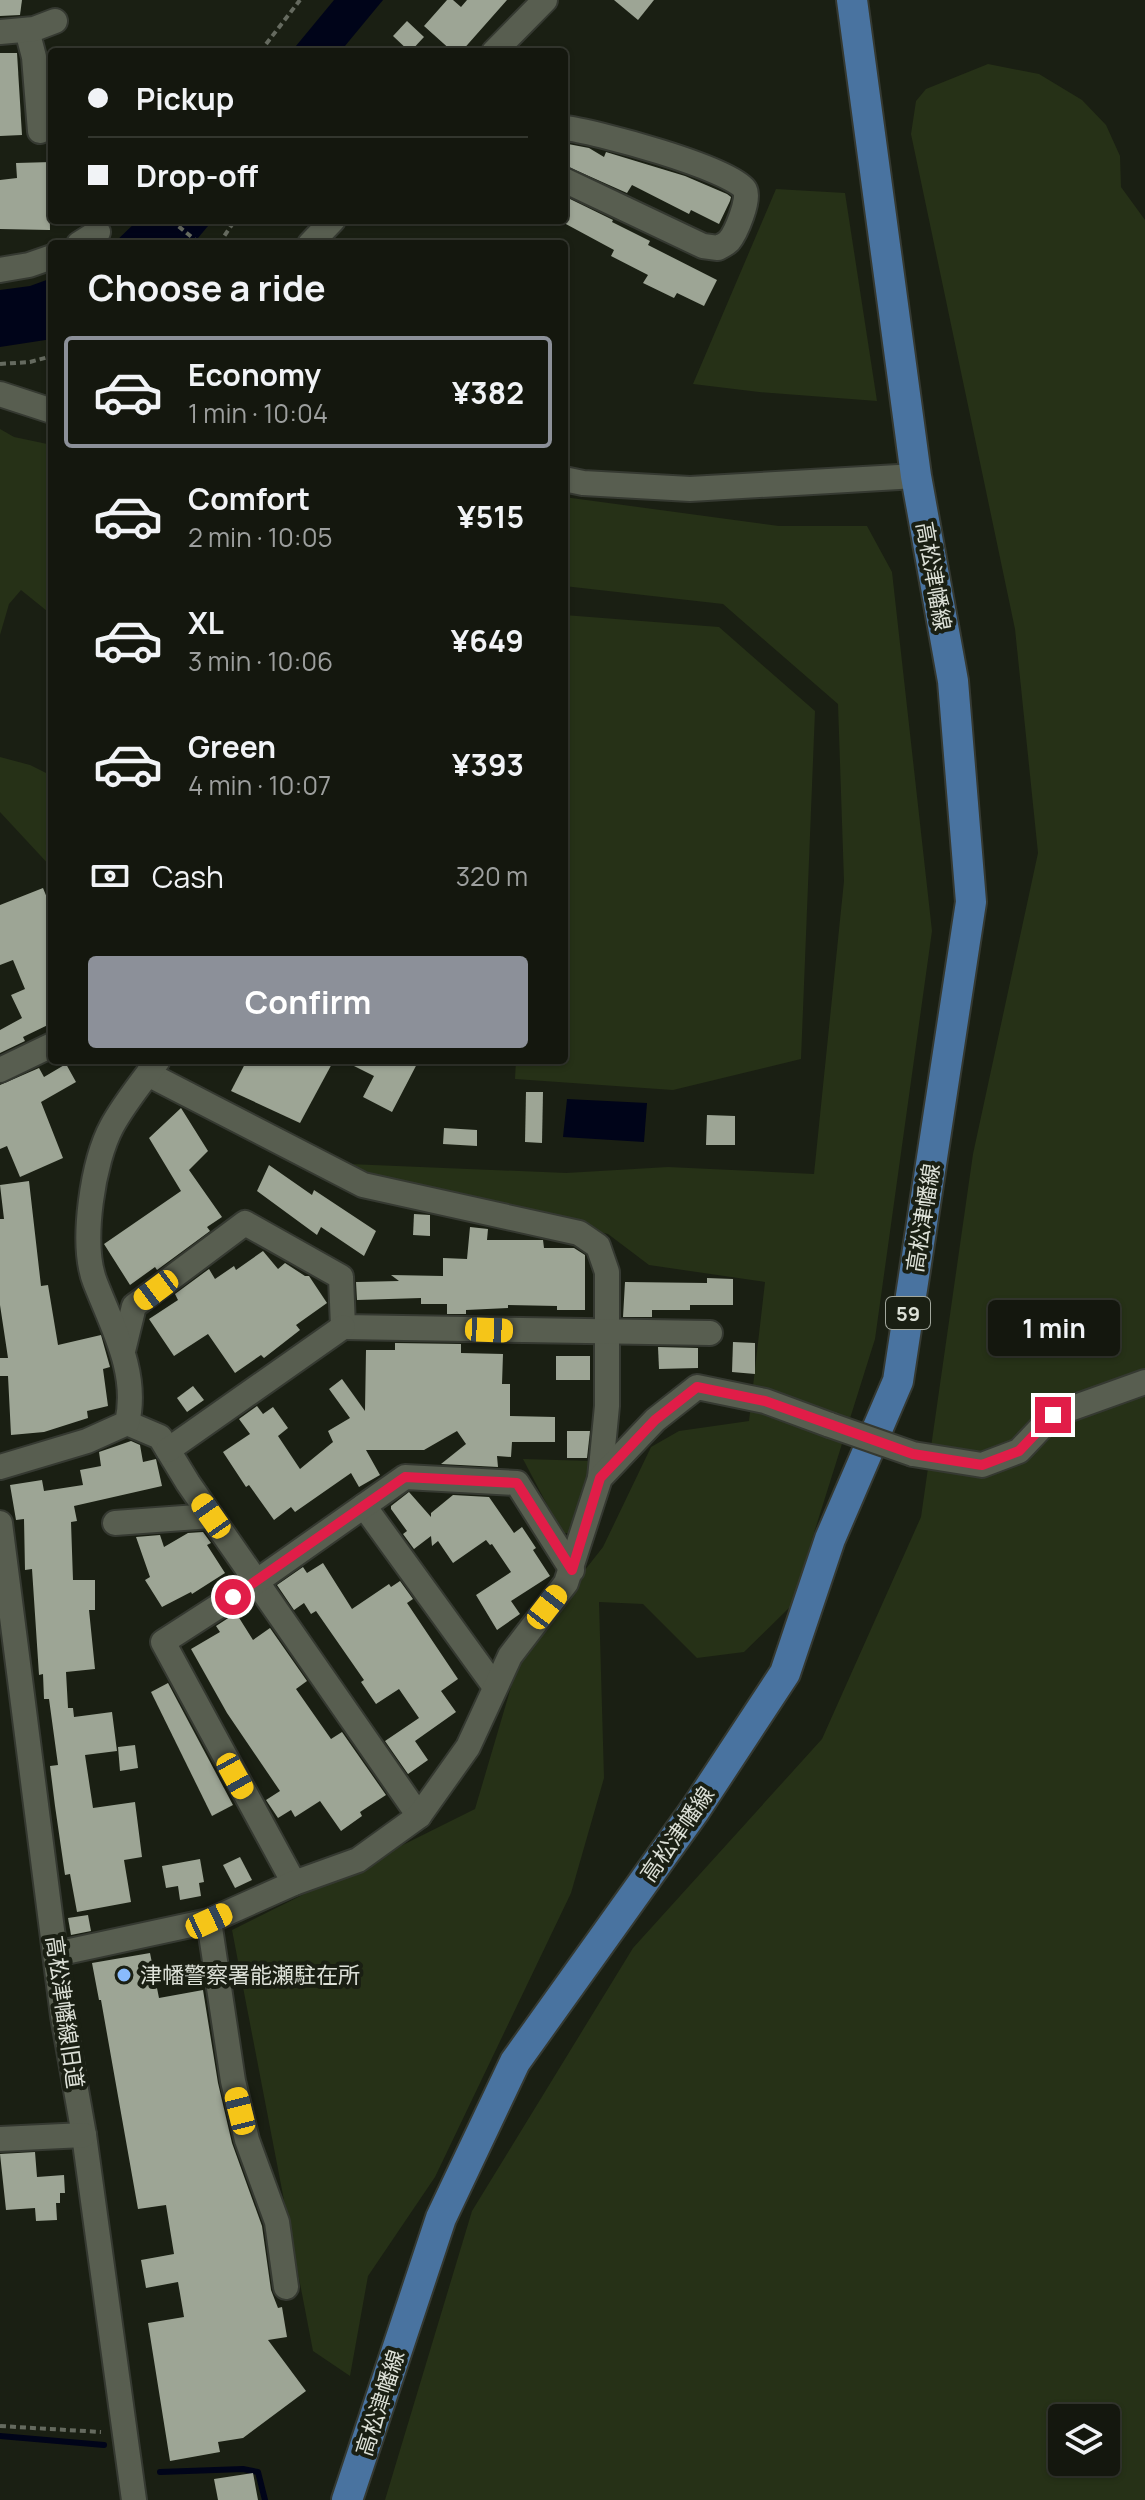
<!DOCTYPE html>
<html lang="en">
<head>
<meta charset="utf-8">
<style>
	:root { --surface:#14170e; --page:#21241c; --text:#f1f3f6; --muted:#9d9f9e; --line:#33362e; --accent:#8c9099 }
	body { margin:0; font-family:Manrope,"Noto Sans JP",sans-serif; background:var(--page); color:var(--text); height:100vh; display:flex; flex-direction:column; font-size:30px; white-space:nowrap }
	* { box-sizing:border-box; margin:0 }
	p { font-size:26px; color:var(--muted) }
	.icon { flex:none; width:44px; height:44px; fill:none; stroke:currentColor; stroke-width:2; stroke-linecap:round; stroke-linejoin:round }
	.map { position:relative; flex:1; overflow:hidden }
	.details { position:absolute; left:48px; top:240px; width:520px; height:824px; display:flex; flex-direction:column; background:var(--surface); border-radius:8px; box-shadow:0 2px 6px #0004,0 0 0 2px var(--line) }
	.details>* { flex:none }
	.top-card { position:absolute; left:48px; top:48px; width:520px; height:176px; border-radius:8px; box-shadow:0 2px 6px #0004,0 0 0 2px var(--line); display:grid; align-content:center; height:176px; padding:0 40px; background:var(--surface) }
	.controls { position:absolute; left:1048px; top:2404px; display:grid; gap:16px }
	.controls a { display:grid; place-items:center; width:72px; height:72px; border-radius:8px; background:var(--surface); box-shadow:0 2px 6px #0004,0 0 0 2px var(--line); font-size:40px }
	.end { position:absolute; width:36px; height:36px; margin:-18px; border:10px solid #e11d48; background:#fff; box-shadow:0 0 0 4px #fff }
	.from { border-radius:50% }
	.bubble { position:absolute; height:56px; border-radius:8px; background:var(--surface); box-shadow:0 2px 6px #0004,0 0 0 2px var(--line); font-size:26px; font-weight:700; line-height:56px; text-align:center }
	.car { position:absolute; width:24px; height:48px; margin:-24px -12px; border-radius:10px; box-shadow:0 0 6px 2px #0007; background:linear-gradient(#f5c518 24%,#345 0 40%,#f5c518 0 76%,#345 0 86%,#f5c518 0) }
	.top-card b { display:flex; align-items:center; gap:28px; height:76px; font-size:30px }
	.top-card b+b { border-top:2px solid var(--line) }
	.top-card i { width:20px; height:20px; background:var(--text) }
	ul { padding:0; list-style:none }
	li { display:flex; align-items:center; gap:24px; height:112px; margin:0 16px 12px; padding:0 24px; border:4px solid transparent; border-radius:8px }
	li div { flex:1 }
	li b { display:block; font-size:30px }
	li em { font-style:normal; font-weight:700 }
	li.active { border-color:var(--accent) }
	li>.icon { width:72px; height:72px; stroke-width:1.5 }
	h2 { padding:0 40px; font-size:36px; line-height:96px }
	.pay { display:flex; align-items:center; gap:20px; height:88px; padding:0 40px; font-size:30px }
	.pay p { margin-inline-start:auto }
	.cta { display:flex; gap:16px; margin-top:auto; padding:16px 40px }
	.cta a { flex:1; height:92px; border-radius:8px; background:var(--accent); color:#fff; font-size:32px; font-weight:700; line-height:92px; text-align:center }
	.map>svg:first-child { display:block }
	.green { fill:#263117; fill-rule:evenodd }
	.water { fill:#000419 }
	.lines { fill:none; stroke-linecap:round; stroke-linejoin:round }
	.stream { stroke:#000419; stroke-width:6 }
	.building { fill:#9da595 }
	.minor-casing { stroke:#353931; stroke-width:28 }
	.major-casing { stroke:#353931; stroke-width:34 }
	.path { stroke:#656a5f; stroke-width:4; stroke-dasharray:6 4; stroke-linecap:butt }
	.minor { stroke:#585e50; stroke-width:24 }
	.major { stroke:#4973a0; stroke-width:30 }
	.minor-bridge-casing { stroke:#353931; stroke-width:28; stroke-linecap:butt }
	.minor-bridge { stroke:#585e50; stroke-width:24 }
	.route { stroke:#e11d48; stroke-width:10 }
	.poi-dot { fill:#89bafc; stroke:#1a1f13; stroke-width:3 }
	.labels { text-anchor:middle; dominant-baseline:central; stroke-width:8; stroke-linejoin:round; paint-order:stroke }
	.shield { fill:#1a1f13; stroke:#a2a79d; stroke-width:2 }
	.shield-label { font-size:20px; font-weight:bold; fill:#dde1d8 }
	.street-label { font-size:22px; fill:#dde1d8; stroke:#1a1f13 }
	.poi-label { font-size:22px; fill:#dde1d8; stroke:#1a1f13; text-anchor:start }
</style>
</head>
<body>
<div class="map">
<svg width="1145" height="2500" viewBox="0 0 1145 2500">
	<rect width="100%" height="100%" fill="#1a1f13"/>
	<g class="green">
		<path d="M 988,64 L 1039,74 L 1082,100 L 1106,125 L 1120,156 L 1121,187 L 1145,220 L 1145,2500 L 385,2500 L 472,2211 L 633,1948 L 822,1739 L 921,1517 L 973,1154 L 1038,853 L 1015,629 L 911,134 L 916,101 L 926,89 ZM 1062,2418 L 1106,2418 L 1106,2462 L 1062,2462 Z"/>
		<path d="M 776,189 L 845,193 L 877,401 L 759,392 L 693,384 Z"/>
		<path d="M 0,429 L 14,437 L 52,445 L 52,615 L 21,590 L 9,604 L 0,635 Z"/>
		<path d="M 564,497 L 779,526 L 867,526 L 892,572 L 932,931 L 875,1339 L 791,1606 L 744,1652 L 697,1658 L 643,1604 L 599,1602 L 604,1778 L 571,1893 L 435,2177 L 368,2276 L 350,2376 L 313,2351 L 232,1930 L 475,1809 L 522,1650 L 603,1547 L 651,1447 L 679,1431 L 749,1421 L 765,1282 L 649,1265 L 608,1234 L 369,1178 L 349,1164 L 566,1173 L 668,1167 L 814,1174 L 844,881 L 838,704 L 723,604 L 564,586 Z"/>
		<path d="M 564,615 L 719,627 L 815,711 L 801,1059 L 673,1090 L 515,1079 L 516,1060 L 564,1060 Z"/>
		<path d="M 0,757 L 30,765 L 52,776 L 52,868 L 0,812 Z"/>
		<path d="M 523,1459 L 592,1461 L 575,1533 L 562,1533 Z"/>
	</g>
	<g class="water">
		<path d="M 334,0 L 383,0 L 340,52 L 291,52 Z"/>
		<path d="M 138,220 L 213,220 L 193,244 L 113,244 Z"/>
		<path d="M 52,278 L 52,339 L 0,347 L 0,290 L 30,286 Z"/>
		<path d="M 567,1099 L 647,1103 L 644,1142 L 563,1137 Z"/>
	</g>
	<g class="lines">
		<g class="stream">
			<path d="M 0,2436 L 104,2445"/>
			<path d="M 160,2472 L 243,2469 L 258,2472 L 265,2500"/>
		</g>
	</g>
	<g class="building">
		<path d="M 0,0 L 22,0 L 20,15 L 0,16 Z"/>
		<path d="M 447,0 L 453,0 L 461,7 L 467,0 L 507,0 L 461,52 L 453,52 L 424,26 Z"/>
		<path d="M 614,0 L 654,0 L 638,20 Z"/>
		<path d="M 407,21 L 424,37 L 410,52 L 393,36 Z"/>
		<path d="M 0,53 L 17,53 L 22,135 L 0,136 Z"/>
		<path d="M 568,144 L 589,148 L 604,157 L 606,152 L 685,176 L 727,194 L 731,197 L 730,201 L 719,224 L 691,210 L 689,214 L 632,185 L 627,193 L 564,165 L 564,150 Z"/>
		<path d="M 52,162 L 52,179 L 49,179 L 50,230 L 0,229 L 0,180 L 17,178 L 16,163 Z"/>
		<path d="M 570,199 L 613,220 L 612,222 L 650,241 L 648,245 L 717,280 L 704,306 L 677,293 L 674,298 L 643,283 L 648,275 L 611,256 L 614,250 L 564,223 L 564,212 Z"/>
		<path d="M 43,888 L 52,910 L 52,1023 L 23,1037 L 25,1041 L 0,1053 L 0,1030 L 22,1018 L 11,995 L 25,989 L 13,960 L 0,965 L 0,905 Z"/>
		<path d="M 247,1060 L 334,1060 L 300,1123 L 231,1091 Z"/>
		<path d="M 342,1060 L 419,1060 L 392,1112 L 363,1097 L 374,1076 Z"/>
		<path d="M 66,1064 L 76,1082 L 41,1102 L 63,1158 L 20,1177 L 7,1146 L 0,1149 L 0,1085 L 39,1068 L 44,1077 Z"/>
		<path d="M 526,1092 L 543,1092 L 542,1143 L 525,1142 Z"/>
		<path d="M 181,1108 L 208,1151 L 189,1170 L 222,1217 L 207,1227 L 210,1231 L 157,1270 L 155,1267 L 130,1285 L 104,1244 L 181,1191 L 149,1138 Z"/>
		<path d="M 707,1115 L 735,1116 L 735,1145 L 706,1145 Z"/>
		<path d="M 444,1128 L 477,1130 L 477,1146 L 443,1144 Z"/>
		<path d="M 269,1165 L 312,1195 L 314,1190 L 376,1231 L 364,1256 L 321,1227 L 317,1235 L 257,1191 Z"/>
		<path d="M 29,1181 L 41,1286 L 48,1285 L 58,1345 L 101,1335 L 110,1367 L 103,1369 L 108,1406 L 87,1411 L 88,1418 L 44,1432 L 11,1435 L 8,1376 L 0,1376 L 0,1358 L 8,1358 L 0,1305 L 0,1219 L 4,1219 L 0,1185 Z"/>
		<path d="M 414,1214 L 430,1215 L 430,1236 L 413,1235 Z"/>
		<path d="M 470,1227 L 488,1229 L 487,1240 L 543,1240 L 544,1248 L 574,1248 L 585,1255 L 585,1310 L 557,1310 L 557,1306 L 508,1305 L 508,1308 L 466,1310 L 466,1314 L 447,1314 L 447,1304 L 421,1304 L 421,1298 L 357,1300 L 356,1282 L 399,1281 L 391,1275 L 443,1276 L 443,1258 L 467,1259 Z"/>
		<path d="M 263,1251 L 278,1269 L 285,1263 L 305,1276 L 309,1276 L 327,1303 L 296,1325 L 300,1330 L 264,1358 L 261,1355 L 235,1373 L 208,1334 L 174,1356 L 149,1319 L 178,1300 L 175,1294 L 209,1269 L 215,1279 L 234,1266 L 236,1270 Z"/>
		<path d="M 707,1278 L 733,1279 L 733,1305 L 690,1305 L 690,1310 L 652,1310 L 652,1317 L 623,1317 L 625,1282 L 707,1283 Z"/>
		<path d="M 733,1342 L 755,1343 L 755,1374 L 732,1372 Z"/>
		<path d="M 395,1343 L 461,1344 L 461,1353 L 503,1354 L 502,1384 L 510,1384 L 510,1416 L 555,1417 L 555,1442 L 512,1442 L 511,1457 L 497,1456 L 498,1467 L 441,1464 L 466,1444 L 457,1431 L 424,1450 L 366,1450 L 380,1475 L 359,1487 L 351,1473 L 295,1512 L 291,1507 L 274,1520 L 249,1485 L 246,1487 L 223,1452 L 250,1434 L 239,1419 L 257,1406 L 263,1414 L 273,1407 L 288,1428 L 278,1436 L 300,1469 L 333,1442 L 328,1431 L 350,1418 L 329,1389 L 342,1379 L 365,1411 L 366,1350 L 395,1350 Z"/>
		<path d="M 658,1347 L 698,1348 L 698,1368 L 659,1369 Z"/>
		<rect x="556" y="1356" width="34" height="24"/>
		<path d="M 193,1386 L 204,1400 L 187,1412 L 177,1398 Z"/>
		<path d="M 567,1431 L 590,1431 L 587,1458 L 567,1458 Z"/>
		<path d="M 131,1441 L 140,1445 L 143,1462 L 156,1459 L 162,1486 L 74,1506 L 77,1521 L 71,1522 L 73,1580 L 95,1580 L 95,1610 L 89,1610 L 95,1669 L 66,1672 L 68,1708 L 73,1708 L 74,1717 L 112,1712 L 117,1751 L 85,1755 L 93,1808 L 135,1802 L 142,1857 L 124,1860 L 131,1902 L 77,1912 L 70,1874 L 65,1875 L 55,1806 L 50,1766 L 58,1765 L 49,1699 L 44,1699 L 43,1674 L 39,1675 L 32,1569 L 25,1570 L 24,1519 L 16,1520 L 10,1485 L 42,1480 L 44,1491 L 83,1485 L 80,1470 L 101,1466 L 99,1452 Z"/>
		<path d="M 409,1492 L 431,1517 L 431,1513 L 453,1495 L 489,1497 L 514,1533 L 522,1527 L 536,1548 L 533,1550 L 550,1576 L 511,1601 L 520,1614 L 497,1630 L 476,1595 L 511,1572 L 492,1544 L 490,1545 L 486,1540 L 453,1563 L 438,1541 L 432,1546 L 431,1536 L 414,1549 L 403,1534 L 407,1531 L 391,1509 L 391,1506 Z"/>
		<path d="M 203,1532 L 211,1543 L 207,1545 L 225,1573 L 192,1594 L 191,1592 L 162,1607 L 145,1580 L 150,1577 L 136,1537 L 160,1535 L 164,1547 L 188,1533 Z"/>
		<path d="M 323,1563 L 352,1609 L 389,1584 L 391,1587 L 400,1581 L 413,1599 L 407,1603 L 458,1679 L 441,1691 L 456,1712 L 415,1741 L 428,1760 L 408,1774 L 385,1741 L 419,1718 L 399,1689 L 376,1704 L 361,1682 L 364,1680 L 316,1611 L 311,1614 L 304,1603 L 294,1610 L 277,1585 L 303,1567 L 307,1573 Z"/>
		<path d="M 236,1613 L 253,1640 L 270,1628 L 307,1681 L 296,1689 L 331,1739 L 342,1732 L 386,1795 L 360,1812 L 362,1816 L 341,1831 L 320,1801 L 295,1817 L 291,1810 L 278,1818 L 266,1800 L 280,1791 L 227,1713 L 191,1649 L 220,1632 L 216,1626 Z"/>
		<path d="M 168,1683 L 233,1805 L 212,1816 L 151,1692 Z"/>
		<path d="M 135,1745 L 138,1768 L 120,1771 L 118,1747 Z"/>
		<path d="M 240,1857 L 252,1880 L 235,1888 L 223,1865 Z"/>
		<path d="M 200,1859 L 204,1882 L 199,1883 L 201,1896 L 180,1900 L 178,1886 L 166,1888 L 162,1866 Z"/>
		<path d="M 88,1915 L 91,1931 L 71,1935 L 68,1918 Z"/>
		<path d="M 150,1953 L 159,1998 L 203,1990 L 218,2083 L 232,2143 L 262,2226 L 271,2290 L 278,2308 L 282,2307 L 287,2337 L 268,2340 L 306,2391 L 243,2438 L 218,2442 L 220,2452 L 170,2461 L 148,2323 L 184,2317 L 178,2282 L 146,2288 L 141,2260 L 174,2254 L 166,2205 L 138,2209 L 101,2000 L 99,2000 L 92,1963 Z"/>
		<path d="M 35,2152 L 37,2177 L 64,2175 L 65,2193 L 60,2193 L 60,2203 L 56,2203 L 57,2220 L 36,2221 L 35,2208 L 6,2210 L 0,2154 Z"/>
		<path d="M 253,2473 L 258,2500 L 218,2500 L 214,2479 Z"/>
	</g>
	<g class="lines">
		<g class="minor-casing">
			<g id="minor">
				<path d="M 27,30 L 34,57 L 40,131"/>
				<path d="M 0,32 L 34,29 L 55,21"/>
				<path d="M 494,52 L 545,0"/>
				<path d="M 564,128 C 591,130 734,169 745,190 C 750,199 736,233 729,241 C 726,244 722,246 718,248 L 703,246 L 564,180"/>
				<path d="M 79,244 L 98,232"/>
				<path d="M 310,244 L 333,220"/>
				<path d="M 0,270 L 29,265 L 52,257"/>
				<path d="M 0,394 L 52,411"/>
				<path d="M 564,479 L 583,483 L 690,489 L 916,476"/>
				<path d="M 0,1070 L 52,1045"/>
				<path d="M 148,1074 L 363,1185 L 579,1233 L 598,1246 L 607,1272 L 607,1406 L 600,1478"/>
				<path d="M 123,1351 L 134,1306 L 245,1223 L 341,1277 L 343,1327 L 710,1333"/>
				<path d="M 127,1423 L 160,1437 L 188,1483 L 419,1816"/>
				<path d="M 168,1450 L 343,1327"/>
				<path d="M 913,1454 L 982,1465 L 1019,1451 L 1053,1415 L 1145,1382"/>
				<path d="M 0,1467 L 87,1441 L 127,1423 C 139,1373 112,1326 95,1282 C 80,1243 93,1161 112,1126 C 125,1102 143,1081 158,1060"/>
				<path d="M 364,1506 L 495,1687"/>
				<path d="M 0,1523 L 63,2016 L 84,2135 L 134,2500"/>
				<path d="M 115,1523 L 211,1516"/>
				<path d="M 294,1883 L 163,1642 L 256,1582 L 405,1477 L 517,1483 L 572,1570"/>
				<path d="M 209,1921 L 233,2081 L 247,2140 L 277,2222 L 286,2287"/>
				<path d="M 56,1954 L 209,1921 L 294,1883 L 358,1860 L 419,1816 L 468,1747 L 510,1656 L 566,1583 L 600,1478 L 655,1420 L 697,1387 L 765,1401 L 830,1425"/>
				<path d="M 0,2139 L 84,2135"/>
			</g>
		</g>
		<g class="major-casing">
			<path id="major" d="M 347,2500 L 441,2218 L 515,2062 L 695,1810 L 785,1673 L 830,1539 L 898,1381 L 971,902 L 953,681 L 916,476 L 852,0"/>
		</g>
		<g class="path">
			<path d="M 260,52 L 300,0"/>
			<path d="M 171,220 L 200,244"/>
			<path d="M 219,244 L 235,220"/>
			<path d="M 0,364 L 30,362 L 52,356"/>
			<path d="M 0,2426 L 101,2432"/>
		</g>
		<use href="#minor" class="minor"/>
		<use href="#major" class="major"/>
		<g class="minor-bridge-casing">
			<path id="minor-bridge" d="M 830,1425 L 913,1454"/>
		</g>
		<use href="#minor-bridge" class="minor-bridge"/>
	</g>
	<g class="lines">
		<path class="route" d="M 233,1597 L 405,1477 L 517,1483 L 572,1570 L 600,1478 L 655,1420 L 697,1387 L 765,1401 L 913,1454 L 982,1465 L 1019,1451 L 1053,1415"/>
	</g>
	<circle class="poi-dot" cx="124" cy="1975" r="8"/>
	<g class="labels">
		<rect class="shield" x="886" y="1297" width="44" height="32" rx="6"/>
		<g class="shield-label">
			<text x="908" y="1313">59</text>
		</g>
		<g class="street-label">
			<text transform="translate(934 576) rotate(80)">高松津幡線</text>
			<text transform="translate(923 1218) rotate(-81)">高松津幡線</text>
			<text transform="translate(677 1834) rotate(-55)">高松津幡線</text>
			<text transform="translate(65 2012) rotate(82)">高松津幡線旧道</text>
			<text transform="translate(380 2403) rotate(-72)">高松津幡線</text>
		</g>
		<g class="poi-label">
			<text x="140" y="1975">津幡警察署能瀬駐在所</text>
		</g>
	</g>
</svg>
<div class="controls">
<a><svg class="icon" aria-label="layers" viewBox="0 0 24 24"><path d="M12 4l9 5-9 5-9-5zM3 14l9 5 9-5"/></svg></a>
</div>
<i class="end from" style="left:233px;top:1597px"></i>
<i class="end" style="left:1053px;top:1415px"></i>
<div class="bubble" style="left:988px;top:1300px;width:132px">1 min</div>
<i class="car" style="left:156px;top:1290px;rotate:233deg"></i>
<i class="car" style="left:489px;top:1330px;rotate:92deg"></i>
<i class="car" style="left:211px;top:1516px;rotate:325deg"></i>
<i class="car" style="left:547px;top:1607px;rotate:38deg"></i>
<i class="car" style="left:235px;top:1776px;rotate:151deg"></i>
<i class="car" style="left:209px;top:1921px;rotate:65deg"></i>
<i class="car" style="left:240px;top:2111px;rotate:346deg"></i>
<div class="top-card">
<b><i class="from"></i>Pickup</b>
<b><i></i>Drop-off</b>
</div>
<section class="details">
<h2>Choose a ride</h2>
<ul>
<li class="active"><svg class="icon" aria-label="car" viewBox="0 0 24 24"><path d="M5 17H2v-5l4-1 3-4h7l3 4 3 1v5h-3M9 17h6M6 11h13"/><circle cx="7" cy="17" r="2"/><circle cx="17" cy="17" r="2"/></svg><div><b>Economy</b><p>1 min · 10:04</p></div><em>¥382</em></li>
<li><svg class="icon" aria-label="car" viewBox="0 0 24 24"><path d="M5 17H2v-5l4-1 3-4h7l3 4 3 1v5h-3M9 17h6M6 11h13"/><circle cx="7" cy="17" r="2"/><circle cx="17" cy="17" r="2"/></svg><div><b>Comfort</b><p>2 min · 10:05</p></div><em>¥515</em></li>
<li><svg class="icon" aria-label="car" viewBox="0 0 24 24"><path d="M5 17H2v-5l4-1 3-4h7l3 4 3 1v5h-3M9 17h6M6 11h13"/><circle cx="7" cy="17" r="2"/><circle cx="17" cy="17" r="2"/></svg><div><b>XL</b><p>3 min · 10:06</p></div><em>¥649</em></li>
<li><svg class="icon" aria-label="car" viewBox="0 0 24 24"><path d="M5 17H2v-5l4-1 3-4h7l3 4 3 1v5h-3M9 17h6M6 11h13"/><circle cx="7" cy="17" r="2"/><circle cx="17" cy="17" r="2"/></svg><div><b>Green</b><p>4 min · 10:07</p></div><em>¥393</em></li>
</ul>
<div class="pay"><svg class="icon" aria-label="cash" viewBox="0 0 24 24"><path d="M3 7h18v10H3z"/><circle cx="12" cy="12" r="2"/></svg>Cash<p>320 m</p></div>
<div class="cta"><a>Confirm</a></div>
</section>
</div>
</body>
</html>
